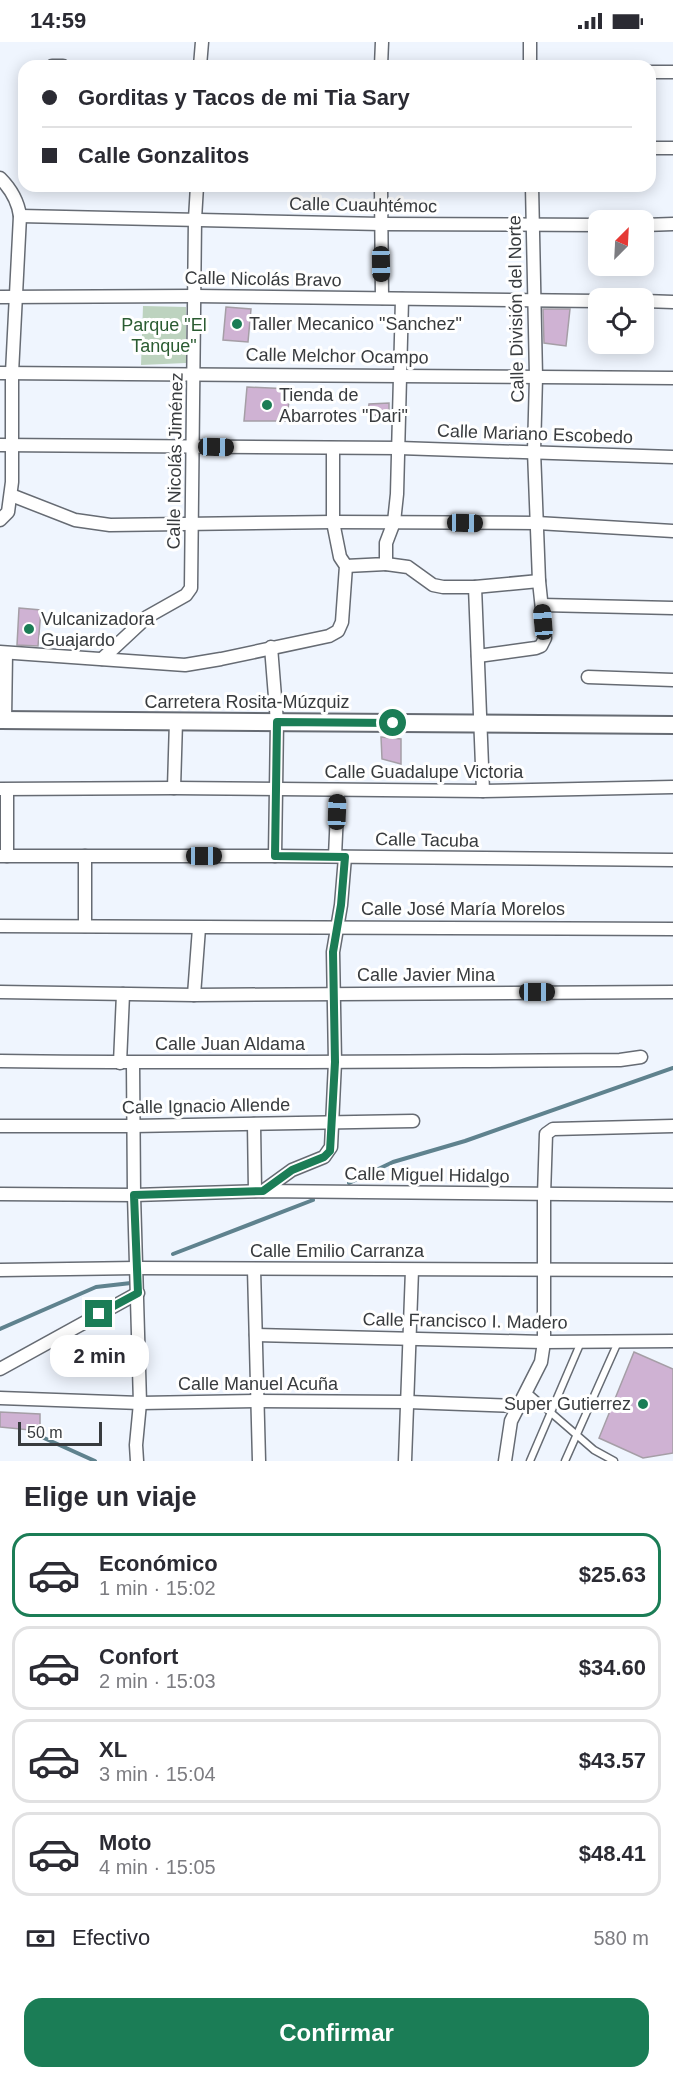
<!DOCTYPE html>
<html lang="es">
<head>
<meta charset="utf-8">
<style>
	:root { --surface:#fff; --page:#f2f2f3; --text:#2b2b33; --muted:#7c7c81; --line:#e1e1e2; --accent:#1b7d56 }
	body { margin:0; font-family:Helvetica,sans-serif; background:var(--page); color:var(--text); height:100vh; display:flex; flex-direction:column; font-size:22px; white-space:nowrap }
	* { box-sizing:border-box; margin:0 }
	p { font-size:20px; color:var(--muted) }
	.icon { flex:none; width:33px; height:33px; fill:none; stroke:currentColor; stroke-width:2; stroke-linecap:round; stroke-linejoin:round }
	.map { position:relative; height:1419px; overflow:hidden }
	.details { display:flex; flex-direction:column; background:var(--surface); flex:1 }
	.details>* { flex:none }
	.hud { position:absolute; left:18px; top:18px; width:638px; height:132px; border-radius:18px; box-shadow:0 3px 15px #0003; display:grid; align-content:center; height:132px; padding:0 24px; background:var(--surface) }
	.needle { width:39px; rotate:24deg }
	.controls { position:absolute; left:588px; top:168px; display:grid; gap:12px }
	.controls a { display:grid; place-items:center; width:66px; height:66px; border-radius:12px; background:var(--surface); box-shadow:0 3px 15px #0003; font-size:30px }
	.scale { position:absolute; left:18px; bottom:15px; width:84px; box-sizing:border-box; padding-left:6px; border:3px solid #383b3e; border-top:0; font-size:16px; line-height:21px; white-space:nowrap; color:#383b3e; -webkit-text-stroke:4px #fff; paint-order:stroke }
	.end { position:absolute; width:27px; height:27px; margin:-14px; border:8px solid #1b7d56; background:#fff; box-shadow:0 0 0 3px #fff }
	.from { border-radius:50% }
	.bubble { position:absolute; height:42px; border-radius:18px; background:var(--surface); box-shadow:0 3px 15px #0003; font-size:20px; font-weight:600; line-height:42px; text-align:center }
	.car { position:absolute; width:18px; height:36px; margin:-18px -9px; border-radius:8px; box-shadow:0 0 4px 2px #0007; background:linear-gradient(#222 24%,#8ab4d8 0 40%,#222 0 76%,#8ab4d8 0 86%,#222 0) }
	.hud b { display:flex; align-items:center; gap:21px; height:57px; font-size:22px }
	.hud b+b { border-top:2px solid var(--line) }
	.hud i { width:15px; height:15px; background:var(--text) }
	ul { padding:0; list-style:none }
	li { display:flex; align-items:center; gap:18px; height:84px; margin:0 12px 9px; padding:0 12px; border:3px solid var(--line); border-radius:18px }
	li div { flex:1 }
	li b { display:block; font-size:22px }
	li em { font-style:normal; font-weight:600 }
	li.on { border-color:var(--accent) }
	li>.icon { width:54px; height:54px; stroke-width:1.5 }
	h2 { padding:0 24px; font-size:27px; line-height:72px }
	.pay { display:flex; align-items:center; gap:15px; height:66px; padding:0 24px; font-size:22px }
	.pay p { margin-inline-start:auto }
	.cta { display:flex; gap:12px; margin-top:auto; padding:12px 24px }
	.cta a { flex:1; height:69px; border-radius:18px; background:var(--accent); color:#fff; font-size:24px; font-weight:600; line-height:69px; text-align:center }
	.status { display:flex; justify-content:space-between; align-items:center; height:42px; padding:0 30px; background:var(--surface); direction:ltr }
	.status svg { height:16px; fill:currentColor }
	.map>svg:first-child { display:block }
	.green { fill:#bdd3bf }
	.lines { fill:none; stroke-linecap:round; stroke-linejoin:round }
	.stream { stroke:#5f828e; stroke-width:4 }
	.building { fill:#cfb2d3; stroke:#a59ea6; stroke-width:1.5 }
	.lane-casing { stroke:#666b73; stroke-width:9 }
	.street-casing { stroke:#666b73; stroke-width:15 }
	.secondary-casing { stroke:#666b73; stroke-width:20 }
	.lane { stroke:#fff; stroke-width:6 }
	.street { stroke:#fff; stroke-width:12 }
	.secondary { stroke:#fff; stroke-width:16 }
	.route { stroke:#1b7d56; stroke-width:8 }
	.poi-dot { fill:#1b7d56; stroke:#fff; stroke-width:2 }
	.labels { text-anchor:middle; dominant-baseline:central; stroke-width:6; stroke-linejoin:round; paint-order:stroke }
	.street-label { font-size:18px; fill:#383b3e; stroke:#fff }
	.poi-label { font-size:18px; fill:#383b3e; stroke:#fff; text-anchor:start }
	.park-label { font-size:18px; fill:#2b5c32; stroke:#fff }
</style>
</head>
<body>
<div class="status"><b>14:59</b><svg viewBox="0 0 49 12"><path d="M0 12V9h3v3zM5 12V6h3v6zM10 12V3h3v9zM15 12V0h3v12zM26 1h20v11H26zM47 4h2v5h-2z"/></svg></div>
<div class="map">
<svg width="673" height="1419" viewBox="0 0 673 1419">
	<rect width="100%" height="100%" fill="#eff5fe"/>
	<path class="green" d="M 143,264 L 186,265 L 186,321 L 141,323 Z"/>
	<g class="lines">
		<g class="stream">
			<path d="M 349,1141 L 393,1120 L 465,1099 L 673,1026"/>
			<path d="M 173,1212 L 313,1158"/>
			<path d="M 0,1287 L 96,1245 L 131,1241"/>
			<path d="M 44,1396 L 95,1419"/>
		</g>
	</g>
	<g class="building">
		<path d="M 226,265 L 251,267 L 248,300 L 223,298 Z"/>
		<path d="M 543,267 L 570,267 L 566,304 L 544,301 Z"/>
		<path d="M 247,345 L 291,347 L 286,379 L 244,379 Z"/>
		<path d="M 389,361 L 389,376 L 368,372 L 369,362 Z"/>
		<path d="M 19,566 L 41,568 L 38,604 L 17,603 Z"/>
		<path d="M 381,695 L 401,697 L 401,722 L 382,717 Z"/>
		<path d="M 634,1310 L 673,1327 L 673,1411 L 643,1416 L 599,1396 Z"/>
		<path d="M 0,1370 L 40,1372 L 40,1389 L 0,1385 Z"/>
	</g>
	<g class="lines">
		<g class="lane-casing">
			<g id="lane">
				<path d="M 526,1349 L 594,1408 L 614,1419"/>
				<path d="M 530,1419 L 581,1300"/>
				<path d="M 565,1419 L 618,1300"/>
			</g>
		</g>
		<g class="street-casing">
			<g id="street">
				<path d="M 52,24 L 63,24"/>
				<path d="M 200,24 L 202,0"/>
				<path d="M 381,24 L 382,0"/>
				<path d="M 530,24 L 530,0"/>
				<path d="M 650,30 L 673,30"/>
				<path d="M 650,106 L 673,106"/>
				<path d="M 0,136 C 11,147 18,159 20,174 L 12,331 L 12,440 L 8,470 L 0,478"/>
				<path d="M 381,144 L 382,256"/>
				<path d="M 20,174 L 381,182 L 598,183"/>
				<path d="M 644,183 L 673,182"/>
				<path d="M 0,255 L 195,254 L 598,259"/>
				<path d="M 644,259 L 673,260"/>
				<path d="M 0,331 L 673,336"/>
				<path d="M 0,403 L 399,406 L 673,415"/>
				<path d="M 11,453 L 75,478 L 110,483 L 333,480 L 537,481 L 673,489"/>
				<path d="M 386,522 L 408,525 L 433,543 L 443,545 L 475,545 L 539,539"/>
				<path d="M 346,524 L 386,522 L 386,501 L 394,480 L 397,452 L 402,257"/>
				<path d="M 475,545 L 483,749"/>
				<path d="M 542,563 L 673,566"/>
				<path d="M 271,605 L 277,680 L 275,814"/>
				<path d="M 0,610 L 185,623 L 221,617 L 329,594 L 338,589 L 342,580 L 346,524 L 340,515 L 333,480 L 333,406"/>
				<path d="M 478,614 L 536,606 L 541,604 L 545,596 L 539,539 L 534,409 L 536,335 L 532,144"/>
				<path d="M 102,617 L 147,575 L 186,553 L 191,546 L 195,177 L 197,144"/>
				<path d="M 588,635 L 673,638"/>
				<path d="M 5,678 L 6,611"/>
				<path d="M 174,746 L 176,679"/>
				<path d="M 0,747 L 174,746 L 483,749 L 673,745"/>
				<path d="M 7,748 L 7,814"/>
				<path d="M 0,814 L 275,814 L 673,818"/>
				<path d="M 85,814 L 85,884"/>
				<path d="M 335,814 L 338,748"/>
				<path d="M 0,884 L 673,887"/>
				<path d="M 0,950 L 194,953 L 673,950"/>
				<path d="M 194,953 L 199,886"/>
				<path d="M 0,1019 C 207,1022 413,1019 620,1018 L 641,1015"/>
				<path d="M 120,1021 L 123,952"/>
				<path d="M 133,1021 L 134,1153 L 140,1361 L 136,1403 L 137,1419"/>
				<path d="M 254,1082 L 255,1149"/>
				<path d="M 0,1084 L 133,1084 L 413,1079"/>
				<path d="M 263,1149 L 292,1128 L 324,1115 L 331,1105 L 335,1020 L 333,910 L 341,863 L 345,815"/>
				<path d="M 0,1152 L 134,1153 L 263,1149 L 673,1153"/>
				<path d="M 254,1227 L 259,1419"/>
				<path d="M 0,1228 L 137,1226 L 673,1228"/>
				<path d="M 256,1293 L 544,1300 L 673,1299"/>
				<path d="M 0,1327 L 138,1251"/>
				<path d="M 0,1356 L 140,1361 L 257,1359 L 408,1360 L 517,1364"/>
				<path d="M 405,1419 L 412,1228"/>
				<path d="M 505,1419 L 511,1379 L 541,1320 L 544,1300 L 544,1153 L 546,1092 L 553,1087 L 673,1084"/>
			</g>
		</g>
		<g class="secondary-casing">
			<path id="secondary" d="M 0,678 L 673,683"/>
		</g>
		<use href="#lane" class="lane"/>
		<use href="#street" class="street"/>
		<use href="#secondary" class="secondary"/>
	</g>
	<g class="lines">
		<path class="route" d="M 99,1272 L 138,1251 L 134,1153 L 263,1149 L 292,1128 L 324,1115 L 330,1109 L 335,1020 L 333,910 L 341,863 L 345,815 L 275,814 L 277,680 L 393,681"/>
	</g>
	<g class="poi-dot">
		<circle cx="237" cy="282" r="6"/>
		<circle cx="267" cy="363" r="6"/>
		<circle cx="29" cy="587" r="6"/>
		<circle cx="643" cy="1362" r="6"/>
	</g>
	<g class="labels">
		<g class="street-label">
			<text transform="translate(363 163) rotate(1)">Calle Cuauhtémoc</text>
			<text transform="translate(263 237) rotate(1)">Calle Nicolás Bravo</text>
			<text transform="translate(516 267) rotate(-91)">Calle División del Norte</text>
			<text transform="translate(337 314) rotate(1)">Calle Melchor Ocampo</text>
			<text transform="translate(535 392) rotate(2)">Calle Mariano Escobedo</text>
			<text transform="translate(175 419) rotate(-89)">Calle Nicolás Jiménez</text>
			<text x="247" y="660">Carretera Rosita-Múzquiz</text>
			<text x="424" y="730">Calle Guadalupe Victoria</text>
			<text transform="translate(427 798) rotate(1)">Calle Tacuba</text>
			<text x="463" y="867">Calle José María Morelos</text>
			<text x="426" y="933">Calle Javier Mina</text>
			<text x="230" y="1002">Calle Juan Aldama</text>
			<text transform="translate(206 1064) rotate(-1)">Calle Ignacio Allende</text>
			<text transform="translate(427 1133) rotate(1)">Calle Miguel Hidalgo</text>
			<text x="337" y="1209">Calle Emilio Carranza</text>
			<text transform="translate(465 1279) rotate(1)">Calle Francisco I. Madero</text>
			<text x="258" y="1342">Calle Manuel Acuña</text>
		</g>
		<g class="poi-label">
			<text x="249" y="282">Taller Mecanico "Sanchez"</text>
			<text x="279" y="353">Tienda de<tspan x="279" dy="21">Abarrotes "Dari"</tspan></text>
			<text x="41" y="577">Vulcanizadora<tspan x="41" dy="21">Guajardo</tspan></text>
			<text x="631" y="1362" text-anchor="end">Super Gutierrez</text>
		</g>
		<g class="park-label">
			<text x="164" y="283">Parque "El<tspan x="164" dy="21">Tanque"</tspan></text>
		</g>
	</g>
</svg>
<div class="controls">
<a><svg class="needle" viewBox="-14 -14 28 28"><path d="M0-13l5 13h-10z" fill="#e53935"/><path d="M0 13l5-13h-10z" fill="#7c7c81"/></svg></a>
<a><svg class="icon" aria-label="locate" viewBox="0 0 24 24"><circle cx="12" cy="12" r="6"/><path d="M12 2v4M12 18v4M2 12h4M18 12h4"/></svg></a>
</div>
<div class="scale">50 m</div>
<i class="end from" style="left:393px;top:681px"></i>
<i class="end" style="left:99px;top:1272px"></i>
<div class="bubble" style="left:50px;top:1293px;width:99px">2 min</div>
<i class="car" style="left:381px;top:222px;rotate:179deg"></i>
<i class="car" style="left:216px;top:405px;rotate:91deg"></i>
<i class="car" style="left:465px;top:481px;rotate:91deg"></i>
<i class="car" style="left:543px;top:580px;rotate:355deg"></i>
<i class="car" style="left:337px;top:770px;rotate:2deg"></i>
<i class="car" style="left:204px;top:814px;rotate:90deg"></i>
<i class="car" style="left:537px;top:950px;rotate:90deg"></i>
<div class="hud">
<b><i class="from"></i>Gorditas y Tacos de mi Tia Sary</b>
<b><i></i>Calle Gonzalitos</b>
</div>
</div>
<section class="details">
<h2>Elige un viaje</h2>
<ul>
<li class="on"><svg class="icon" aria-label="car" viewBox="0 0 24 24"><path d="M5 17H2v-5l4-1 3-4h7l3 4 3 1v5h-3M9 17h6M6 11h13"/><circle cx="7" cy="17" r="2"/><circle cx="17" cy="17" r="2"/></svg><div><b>Económico</b><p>1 min · 15:02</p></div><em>$25.63</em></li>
<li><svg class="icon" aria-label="car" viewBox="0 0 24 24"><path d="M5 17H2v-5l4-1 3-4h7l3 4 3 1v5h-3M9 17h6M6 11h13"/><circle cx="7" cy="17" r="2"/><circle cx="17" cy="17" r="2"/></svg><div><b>Confort</b><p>2 min · 15:03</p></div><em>$34.60</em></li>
<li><svg class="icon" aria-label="car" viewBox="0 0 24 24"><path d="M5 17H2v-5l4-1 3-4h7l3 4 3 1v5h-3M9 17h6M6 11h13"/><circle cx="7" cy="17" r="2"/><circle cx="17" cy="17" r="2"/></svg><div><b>XL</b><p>3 min · 15:04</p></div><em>$43.57</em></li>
<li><svg class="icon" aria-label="car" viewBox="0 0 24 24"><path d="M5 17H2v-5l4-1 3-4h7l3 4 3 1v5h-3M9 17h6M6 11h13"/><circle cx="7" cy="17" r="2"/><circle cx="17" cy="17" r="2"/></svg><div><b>Moto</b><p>4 min · 15:05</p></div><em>$48.41</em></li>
</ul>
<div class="pay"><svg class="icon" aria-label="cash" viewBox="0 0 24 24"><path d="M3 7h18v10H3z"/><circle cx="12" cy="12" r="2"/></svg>Efectivo<p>580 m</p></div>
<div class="cta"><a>Confirmar</a></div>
</section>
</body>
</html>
